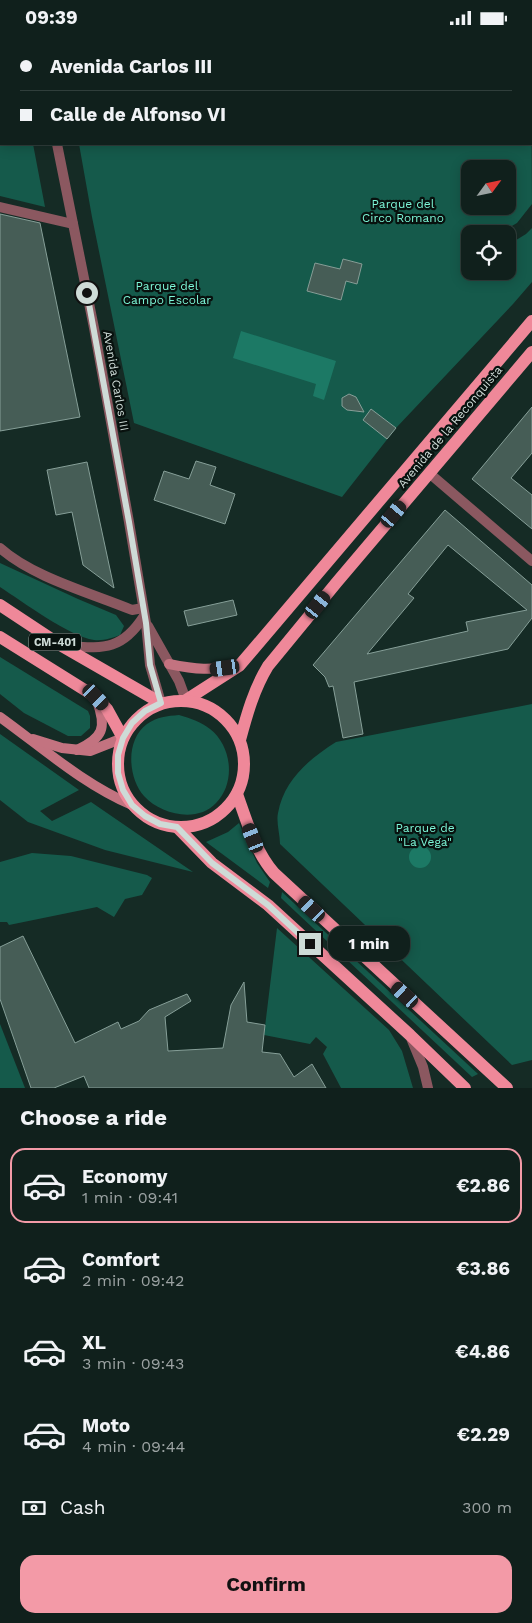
<!DOCTYPE html>
<html lang="en">
<head>
<meta charset="utf-8">
<style>
	:root { --surface:#10201c; --page:#192825; --text:#f1f3f6; --muted:#9ca3a3; --line:#303e3b; --accent:#f39aa7 }
	body { margin:0; font-family:"Work Sans",sans-serif; background:var(--page); color:var(--text); height:100vh; display:flex; flex-direction:column; font-size:19px; white-space:nowrap }
	* { box-sizing:border-box; margin:0 }
	p { font-size:16px; color:var(--muted) }
	.icon { flex:none; width:28px; height:28px; fill:none; stroke:currentColor; stroke-width:2; stroke-linecap:round; stroke-linejoin:round }
	.map { position:relative; height:1053px; overflow:hidden }
	.side { display:flex; flex-direction:column; background:var(--surface); flex:1 }
	.side>* { flex:none }
	.hud { position:absolute; left:0px; top:0px; width:532px; height:110px; box-shadow:0 2px 12px #0003,0 0 0 1px var(--line); display:grid; align-content:center; height:110px; padding:0 20px; background:var(--surface) }
	.needle { width:32px; rotate:57deg }
	.tools { position:absolute; left:461px; top:125px; display:grid; gap:10px }
	.tools a { display:grid; place-items:center; width:55px; height:55px; border-radius:10px; background:var(--surface); box-shadow:0 2px 12px #0003,0 0 0 1px var(--line); font-size:25px }
	.end { position:absolute; width:22px; height:22px; margin:-11px; border:6px solid #cedbd7; background:#111; box-shadow:0 0 0 2px #111 }
	.from { border-radius:50% }
	.bubble { position:absolute; height:35px; border-radius:15px; background:var(--surface); box-shadow:0 2px 12px #0003,0 0 0 1px var(--line); font-size:16px; font-weight:700; line-height:35px; text-align:center }
	.car { position:absolute; width:15px; height:30px; margin:-15px -8px; border-radius:6px; box-shadow:0 0 4px 1px #0007; background:linear-gradient(#222 24%,#8ab4d8 0 40%,#222 0 76%,#8ab4d8 0 86%,#222 0) }
	.hud b { display:flex; align-items:center; gap:18px; height:48px; font-size:19px }
	.hud b+b { border-top:1px solid var(--line) }
	.hud i { width:12px; height:12px; background:var(--text) }
	ul { padding:0; list-style:none }
	li { display:flex; align-items:center; gap:15px; height:75px; margin:0 10px 8px; padding:0 10px; border:2px solid transparent; border-radius:15px }
	li div { flex:1 }
	li b { display:block; font-size:19px }
	li em { font-style:normal; font-weight:700 }
	li.on { border-color:var(--accent) }
	li>.icon { width:45px; height:45px; stroke-width:1.5 }
	h2 { padding:0 20px; font-size:22px; line-height:60px }
	.pay { display:flex; align-items:center; gap:12px; height:55px; padding:0 20px; font-size:19px }
	.pay p { margin-inline-start:auto }
	.action { display:flex; gap:10px; margin-top:auto; padding:10px 20px }
	.action a { flex:1; height:58px; border-radius:15px; background:var(--accent); color:#111; font-size:20px; font-weight:700; line-height:58px; text-align:center }
	.status { display:flex; justify-content:space-between; align-items:center; height:35px; padding:0 25px; background:var(--surface); direction:ltr }
	.status svg { height:14px; fill:currentColor }
	.map>svg:first-child { display:block }
	.green { fill:#155a4b; fill-rule:evenodd }
	.water { fill:#1c7965 }
	.building { fill:#465d56; stroke:#869f98; fill-rule:evenodd }
	.lines { fill:none; stroke-linecap:round; stroke-linejoin:round }
	.street { stroke:#8b5860; stroke-width:10 }
	.secondary { stroke:#c37380; stroke-width:10 }
	.primary { stroke:#ef8899; stroke-width:12 }
	.route { stroke:#cedbd7; stroke-width:6 }
	.labels { text-anchor:middle; dominant-baseline:central; stroke-width:4.5; stroke-linejoin:round; paint-order:stroke }
	.shield { fill:#08110e; stroke:#939e9b; stroke-width:1 }
	.shield-label { font-size:11px; font-weight:bold; fill:#cedbd7 }
	.park-label { font-size:12px; fill:#7df7d8; stroke:#08110e }
	.street-label { font-size:12px; fill:#cedbd7; stroke:#08110e }
</style>
</head>
<body>
<div class="status"><b>09:39</b><svg viewBox="0 0 49 12"><path d="M0 12V9h3v3zM5 12V6h3v6zM10 12V3h3v9zM15 12V0h3v12zM26 1h20v11H26zM47 4h2v5h-2z"/></svg></div>
<div class="map">
<svg width="532" height="1053" viewBox="0 0 532 1053">
	<rect width="100%" height="100%" fill="#152b25"/>
	<g class="green">
		<path d="M 58,0 L 513,0 L 516,1 L 58,1 Z"/>
		<path d="M 531,15 L 532,169 L 517,188 L 498,199 L 470,199 L 470,236 L 508,236 L 508,210 L 526,199 L 532,193 L 532,247 L 513,269 L 396,393 L 342,462 L 134,388 L 92,182 L 79,109 L 531,109 ZM 470,134 L 508,134 L 508,171 L 470,171 ZM 343,224 L 362,229 L 357,249 L 346,246 L 341,265 L 307,256 L 315,228 L 340,234 Z"/>
		<path d="M 0,74 L 1,109 L 33,109 L 45,172 L 0,161 Z"/>
		<path d="M 0,528 L 78,564 L 116,580 L 124,591 L 120,600 C 112,603 104,606 94,605 C 69,601 23,567 0,552 Z"/>
		<path d="M 0,622 L 88,676 L 90,681 L 90,693 L 81,701 L 68,701 L 24,678 L 0,659 Z"/>
		<path d="M 532,669 L 532,1025 L 512,1030 L 280,809 C 280,799 276,787 278,778 C 284,745 309,724 336,707 Z"/>
		<path d="M 179,680 C 190,683 201,687 210,694 C 232,711 236,748 216,768 C 198,788 161,780 144,761 C 128,743 125,705 147,689 C 157,682 167,681 179,680 Z"/>
		<path d="M 0,699 L 79,755 L 40,776 L 52,786 L 91,767 L 193,837 L 105,815 L 28,787 L 0,765 Z"/>
		<path d="M 239,788 L 257,828 L 270,847 L 268,853 L 206,807 L 228,797 Z"/>
		<path d="M 32,818 L 71,821 L 147,840 L 152,843 L 142,860 L 125,864 L 114,882 L 97,872 L 9,890 L 7,887 L 0,887 L 0,827 Z"/>
		<path d="M 282,857 L 478,1039 L 472,1042 L 281,863 Z"/>
		<path d="M 277,893 L 389,995 L 402,1016 L 413,1053 L 341,1053 L 323,1019 L 327,1012 L 316,1002 L 310,1009 L 264,1000 Z"/>
		<path d="M 0,989 L 25,1053 L 0,1053 Z"/>
	</g>
	<g class="water">
		<path d="M 241,296 L 336,326 L 324,365 L 313,361 L 316,349 L 233,323 Z"/>
		<circle cx="420" cy="822" r="11"/>
	</g>
	<g class="building">
		<path d="M 0,179 L 40,188 L 80,382 L 0,396 Z"/>
		<path d="M 343,224 L 362,229 L 357,249 L 346,246 L 341,265 L 307,256 L 315,228 L 340,234 Z"/>
		<path d="M 349,359 L 356,362 L 364,377 L 347,375 L 342,371 L 342,363 Z"/>
		<path d="M 532,372 L 532,418 L 511,443 L 532,460 L 532,494 L 472,444 Z"/>
		<path d="M 371,374 L 396,393 L 387,404 L 363,385 Z"/>
		<path d="M 196,426 L 216,432 L 210,450 L 235,459 L 225,489 L 154,465 L 164,436 L 189,444 Z"/>
		<path d="M 87,427 L 114,553 L 83,530 L 72,477 L 56,480 L 47,435 Z"/>
		<path d="M 445,475 L 532,550 L 532,583 L 508,614 L 354,647 L 363,699 L 343,703 L 333,651 L 329,652 L 325,642 L 313,630 ZM 448,510 L 527,575 L 466,587 L 468,596 L 367,619 L 414,563 L 408,559 Z"/>
		<path d="M 233,565 L 237,580 L 188,591 L 184,576 Z"/>
		<path d="M 23,901 L 75,1008 L 118,987 L 121,994 L 139,986 L 149,975 L 187,959 L 191,966 L 165,982 L 168,1016 L 223,1013 L 231,970 L 244,947 L 247,987 L 265,990 L 262,1017 L 280,1019 L 294,1042 L 312,1029 L 326,1053 L 89,1053 L 84,1041 L 54,1053 L 31,1053 L 0,964 L 0,912 Z"/>
	</g>
	<g class="lines">
		<g class="street">
			<path d="M 36,0 L 36,1"/>
			<path d="M 0,54 L 1,55"/>
			<path d="M 57,109 L 94,293 L 129,487 L 146,588 L 150,630 L 161,668"/>
			<path d="M 0,172 L 73,189"/>
			<path d="M 429,438 L 532,526"/>
			<path d="M 0,513 C 32,542 91,558 132,575 L 143,573"/>
			<path d="M 148,591 L 179,646 L 186,665"/>
			<path d="M 63,611 C 102,613 121,617 144,581"/>
			<path d="M 411,1003 L 423,1032 L 428,1053"/>
		</g>
		<g class="secondary">
			<path d="M 169,629 C 198,635 209,635 238,631"/>
			<path d="M 0,682 C 43,713 83,749 132,770"/>
			<path d="M 33,704 L 62,713 L 90,716 L 123,703"/>
			<path d="M 77,715 C 103,703 107,693 97,666"/>
		</g>
		<g class="primary">
			<path d="M 0,570 L 62,611 L 161,668"/>
			<path d="M 0,602 L 96,662 L 107,674 L 123,703"/>
			<path d="M 186,665 L 239,631 L 251,617 L 532,286"/>
			<circle cx="181" cy="729" r="63"/>
			<path d="M 240,705 C 247,679 254,654 268,631 L 337,547 L 532,317"/>
			<path d="M 237,759 C 247,787 255,816 274,838 L 507,1053"/>
			<path d="M 177,792 L 212,828 L 268,870 L 410,1000 L 465,1053"/>
		</g>
	</g>
	<g class="lines">
		<path class="route" d="M 87,258 L 129,487 L 146,588 L 150,630 L 161,668 L 145,676 L 132,688 L 123,703 L 118,720 L 118,738 L 123,755 L 132,770 L 145,781 L 160,789 L 177,792 L 212,828 L 268,870 L 310,909"/>
	</g>
	<g class="labels">
		<rect class="shield" x="29" y="598.5" width="52" height="17" rx="4"/>
		<g class="shield-label">
			<text x="55" y="607">CM-401</text>
		</g>
		<g class="park-label">
			<text x="403" y="169">Parque del<tspan x="403" dy="14">Circo Romano</tspan></text>
			<text x="167" y="251">Parque del<tspan x="167" dy="14">Campo Escolar</tspan></text>
			<text x="425" y="793">Parque de<tspan x="425" dy="14">"La Vega"</tspan></text>
		</g>
		<g class="street-label">
			<text transform="translate(116 346) rotate(80)">Avenida Carlos III</text>
			<text transform="translate(450 392) rotate(-50)">Avenida de la Reconquista</text>
		</g>
	</g>
</svg>
<div class="tools">
<a><svg class="needle" viewBox="-14 -14 28 28"><path d="M0-13l5 13h-10z" fill="#e53935"/><path d="M0 13l5-13h-10z" fill="#9ca3a3"/></svg></a>
<a><svg class="icon" aria-label="locate" viewBox="0 0 24 24"><circle cx="12" cy="12" r="6"/><path d="M12 2v4M12 18v4M2 12h4M18 12h4"/></svg></a>
</div>
<i class="end from" style="left:87px;top:258px"></i>
<i class="end" style="left:310px;top:909px"></i>
<div class="bubble" style="left:328px;top:891px;width:82px">1 min</div>
<i class="car" style="left:394px;top:479px;rotate:40deg"></i>
<i class="car" style="left:318px;top:570px;rotate:39deg"></i>
<i class="car" style="left:225px;top:633px;rotate:262deg"></i>
<i class="car" style="left:96px;top:662px;rotate:136deg"></i>
<i class="car" style="left:253px;top:803px;rotate:338deg"></i>
<i class="car" style="left:312px;top:874px;rotate:313deg"></i>
<i class="car" style="left:405px;top:960px;rotate:312deg"></i>
<div class="hud">
<b><i class="from"></i>Avenida Carlos III</b>
<b><i></i>Calle de Alfonso VI</b>
</div>
</div>
<section class="side">
<h2>Choose a ride</h2>
<ul>
<li class="on"><svg class="icon" aria-label="car" viewBox="0 0 24 24"><path d="M5 17H2v-5l4-1 3-4h7l3 4 3 1v5h-3M9 17h6M6 11h13"/><circle cx="7" cy="17" r="2"/><circle cx="17" cy="17" r="2"/></svg><div><b>Economy</b><p>1 min · 09:41</p></div><em>€2.86</em></li>
<li><svg class="icon" aria-label="car" viewBox="0 0 24 24"><path d="M5 17H2v-5l4-1 3-4h7l3 4 3 1v5h-3M9 17h6M6 11h13"/><circle cx="7" cy="17" r="2"/><circle cx="17" cy="17" r="2"/></svg><div><b>Comfort</b><p>2 min · 09:42</p></div><em>€3.86</em></li>
<li><svg class="icon" aria-label="car" viewBox="0 0 24 24"><path d="M5 17H2v-5l4-1 3-4h7l3 4 3 1v5h-3M9 17h6M6 11h13"/><circle cx="7" cy="17" r="2"/><circle cx="17" cy="17" r="2"/></svg><div><b>XL</b><p>3 min · 09:43</p></div><em>€4.86</em></li>
<li><svg class="icon" aria-label="car" viewBox="0 0 24 24"><path d="M5 17H2v-5l4-1 3-4h7l3 4 3 1v5h-3M9 17h6M6 11h13"/><circle cx="7" cy="17" r="2"/><circle cx="17" cy="17" r="2"/></svg><div><b>Moto</b><p>4 min · 09:44</p></div><em>€2.29</em></li>
</ul>
<div class="pay"><svg class="icon" aria-label="cash" viewBox="0 0 24 24"><path d="M3 7h18v10H3z"/><circle cx="12" cy="12" r="2"/></svg>Cash<p>300 m</p></div>
<div class="action"><a>Confirm</a></div>
</section>
</body>
</html>
